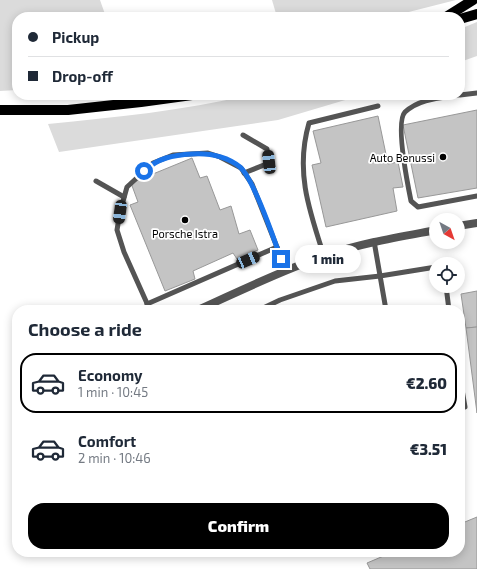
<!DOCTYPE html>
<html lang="en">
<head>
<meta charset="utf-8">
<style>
	:root { --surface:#fff; --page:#f6f6f7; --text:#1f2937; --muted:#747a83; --line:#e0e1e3; --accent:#000 }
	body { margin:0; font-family:"Exo 2",sans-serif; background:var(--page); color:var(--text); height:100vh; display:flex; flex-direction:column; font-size:15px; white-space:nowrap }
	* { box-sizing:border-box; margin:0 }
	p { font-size:13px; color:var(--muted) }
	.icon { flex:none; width:22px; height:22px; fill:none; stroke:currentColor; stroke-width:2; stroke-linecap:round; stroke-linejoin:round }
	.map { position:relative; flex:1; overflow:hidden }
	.sheet { position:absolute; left:12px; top:305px; width:453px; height:252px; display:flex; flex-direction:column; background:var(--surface); border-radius:16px; box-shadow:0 2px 10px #0003 }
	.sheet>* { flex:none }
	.top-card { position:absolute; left:12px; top:12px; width:453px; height:88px; border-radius:16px; box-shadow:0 2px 10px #0003; display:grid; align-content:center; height:88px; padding:0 16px; background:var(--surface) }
	.needle { width:26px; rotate:140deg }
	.buttons { position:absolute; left:429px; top:213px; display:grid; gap:8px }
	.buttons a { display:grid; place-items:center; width:36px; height:36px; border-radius:50%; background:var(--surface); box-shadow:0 2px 10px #0003; font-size:20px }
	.end { position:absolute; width:18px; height:18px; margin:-9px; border:5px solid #1a73e8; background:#fff; box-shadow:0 0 0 2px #fff }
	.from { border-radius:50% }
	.bubble { position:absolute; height:28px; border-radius:14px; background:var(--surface); box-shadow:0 2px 10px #0003; font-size:13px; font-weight:800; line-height:28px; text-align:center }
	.car { position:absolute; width:12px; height:24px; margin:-12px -6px; border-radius:5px; box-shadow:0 0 3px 1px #0007; background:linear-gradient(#222 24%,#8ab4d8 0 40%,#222 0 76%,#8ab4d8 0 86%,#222 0) }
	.top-card b { display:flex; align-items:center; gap:14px; height:38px; font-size:15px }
	.top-card b+b { border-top:1px solid var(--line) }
	.top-card i { width:10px; height:10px; background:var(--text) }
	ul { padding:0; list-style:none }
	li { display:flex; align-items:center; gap:12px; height:60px; margin:0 8px 6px; padding:0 8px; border:2px solid transparent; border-radius:16px }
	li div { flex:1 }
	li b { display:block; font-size:15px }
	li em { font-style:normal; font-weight:800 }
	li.on { border-color:var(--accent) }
	li>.icon { width:36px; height:36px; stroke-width:1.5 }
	h2 { padding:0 16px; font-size:18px; line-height:48px }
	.action { display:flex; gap:8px; margin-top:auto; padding:8px 16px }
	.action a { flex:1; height:46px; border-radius:16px; background:var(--accent); color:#fff; font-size:16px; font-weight:800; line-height:46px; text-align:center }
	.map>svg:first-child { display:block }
	.green { fill:#dbdbdb }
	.building { fill:#c4c4c4; stroke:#989898 }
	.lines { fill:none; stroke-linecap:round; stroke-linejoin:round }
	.lane { stroke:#545454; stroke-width:5 }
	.street { stroke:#545454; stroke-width:8 }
	.primary { stroke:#000; stroke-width:10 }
	.route { stroke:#1a73e8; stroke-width:5 }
	.poi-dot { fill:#000; stroke:#fff; stroke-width:1.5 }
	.labels { text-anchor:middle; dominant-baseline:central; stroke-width:3.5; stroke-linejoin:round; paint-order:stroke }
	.poi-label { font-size:11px; fill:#000; stroke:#fff; text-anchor:end }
</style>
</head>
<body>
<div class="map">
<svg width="477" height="569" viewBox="0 0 477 569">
	<rect width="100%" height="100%" fill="#fff"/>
	<g class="green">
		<path d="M 0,0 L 100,0 L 106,17 L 17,17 L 17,90 L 0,91 Z"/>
		<path d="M 272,0 L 456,0 L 389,17 L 277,17 Z"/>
		<path d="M 477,22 L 477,56 L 460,62 L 460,29 Z"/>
		<path d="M 249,95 L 362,95 L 278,120 L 59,152 L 48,124 C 115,117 183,111 249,95 Z"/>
	</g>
	<g class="building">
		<path d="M 477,110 L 477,188 L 418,198 L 403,125 Z"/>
		<path d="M 378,116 L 388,164 L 398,162 L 403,187 L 393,188 L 397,211 L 326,227 L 312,165 L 321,163 L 313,131 Z"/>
		<path d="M 192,158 L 200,178 L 207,176 L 220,210 L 231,206 L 239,234 L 250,230 L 258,250 L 237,259 L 233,253 L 193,271 L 195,279 L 165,291 L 130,205 L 138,202 L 131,183 Z"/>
		<path d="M 477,291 L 477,327 L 466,328 L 461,294 Z"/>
		<path d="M 477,327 L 477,413 L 466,328 Z"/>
		<path d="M 477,517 L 477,569 L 370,569 L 367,563 L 393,552 L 460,552 L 460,524 Z"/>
	</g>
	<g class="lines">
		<g class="lane">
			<path d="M 458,95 C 439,98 419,99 405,112 C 395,122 408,186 411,201 L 418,207 L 477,196"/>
			<path d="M 460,95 L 477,93"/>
			<path d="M 243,135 L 267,149 L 269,163 L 244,173"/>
			<path d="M 96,181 L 124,197"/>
			<path d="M 374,241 L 386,310"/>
			<path d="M 324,256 C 309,210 295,171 309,123 L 378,106"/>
			<path d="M 446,286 L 449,310"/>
			<path d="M 147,304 L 277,247"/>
			<path d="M 150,310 L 124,252 L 117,230 L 120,212 L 127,187 L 153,163 L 173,155 L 208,153 L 220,157 L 241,168 L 252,184 L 286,270"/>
			<path d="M 259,310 L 280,300 L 335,281 L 380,276 L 436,267"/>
			<path d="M 460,378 L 465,407 L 460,408"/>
		</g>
		<g class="street">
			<path d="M 458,226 L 477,223"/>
			<path d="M 198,310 C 240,291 282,270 327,255 C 362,243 399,237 436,230"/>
		</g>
		<g class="primary">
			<path d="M 446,17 L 473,0"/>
			<path d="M 460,19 L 477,14"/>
			<path d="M 0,110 L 68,110 L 141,102 L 192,95"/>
		</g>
	</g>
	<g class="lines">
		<path class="route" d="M 144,171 C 158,158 173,155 192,154 C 209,153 226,156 240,167 C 254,179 274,239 281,259"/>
	</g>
	<g class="poi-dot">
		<circle cx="443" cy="157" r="4"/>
		<circle cx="185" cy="220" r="4"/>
	</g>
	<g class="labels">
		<g class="poi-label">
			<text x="435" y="157">Auto Benussi</text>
			<text x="185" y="233" text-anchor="middle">Porsche Istra</text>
		</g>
	</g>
</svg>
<div class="buttons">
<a><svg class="needle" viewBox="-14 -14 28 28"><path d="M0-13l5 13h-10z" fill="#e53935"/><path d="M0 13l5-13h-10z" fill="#747a83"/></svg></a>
<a><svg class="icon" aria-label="locate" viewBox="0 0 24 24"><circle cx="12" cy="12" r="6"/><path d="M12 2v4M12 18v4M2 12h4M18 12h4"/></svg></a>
</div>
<i class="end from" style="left:144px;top:171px"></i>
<i class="end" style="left:281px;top:259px"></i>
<div class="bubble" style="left:295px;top:245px;width:66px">1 min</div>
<i class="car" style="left:269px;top:162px;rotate:353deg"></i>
<i class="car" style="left:120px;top:212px;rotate:188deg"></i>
<i class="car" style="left:248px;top:260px;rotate:67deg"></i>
<div class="top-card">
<b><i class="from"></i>Pickup</b>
<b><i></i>Drop-off</b>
</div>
<section class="sheet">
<h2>Choose a ride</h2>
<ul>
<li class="on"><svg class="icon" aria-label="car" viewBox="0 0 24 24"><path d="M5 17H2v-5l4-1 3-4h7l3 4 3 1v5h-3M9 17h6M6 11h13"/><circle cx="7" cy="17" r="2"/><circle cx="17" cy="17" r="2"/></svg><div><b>Economy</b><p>1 min · 10:45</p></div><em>€2.60</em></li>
<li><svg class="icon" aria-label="car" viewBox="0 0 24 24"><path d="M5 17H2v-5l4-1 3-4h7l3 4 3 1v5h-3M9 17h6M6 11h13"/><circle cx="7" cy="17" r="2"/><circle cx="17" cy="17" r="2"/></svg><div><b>Comfort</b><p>2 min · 10:46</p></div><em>€3.51</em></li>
</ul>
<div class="action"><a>Confirm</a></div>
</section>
</div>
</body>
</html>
